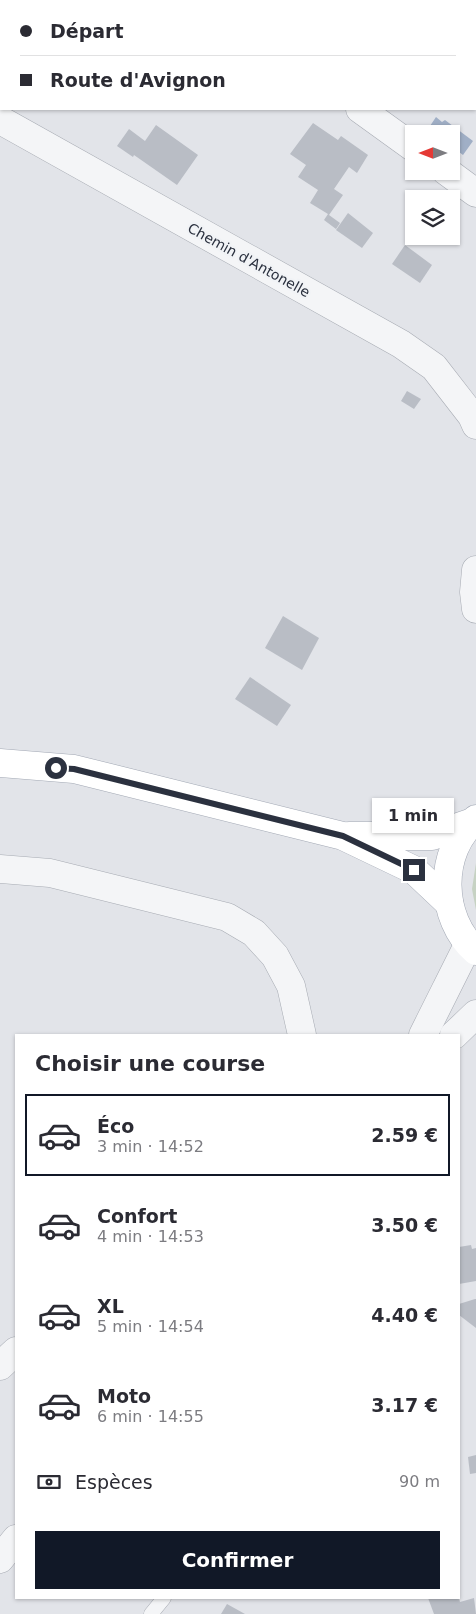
<!DOCTYPE html>
<html lang="fr">
<head>
<meta charset="utf-8">
<style>
	:root { --surface:#fff; --page:#f2f2f3; --text:#2b2b33; --muted:#7c7c81; --line:#e1e1e2; --accent:#111827 }
	body { margin:0; font-family:"DejaVu Sans",sans-serif; background:var(--page); color:var(--text); height:100vh; display:flex; flex-direction:column; font-size:19px; white-space:nowrap }
	* { box-sizing:border-box; margin:0 }
	p { font-size:16px; color:var(--muted) }
	.icon { flex:none; width:28px; height:28px; fill:none; stroke:currentColor; stroke-width:2; stroke-linecap:round; stroke-linejoin:round }
	.map { position:relative; flex:1; overflow:hidden }
	.panel { position:absolute; left:15px; top:1034px; width:445px; height:565px; display:flex; flex-direction:column; background:var(--surface); border-radius:0px; box-shadow:0 1px 4px #0004 }
	.panel>* { flex:none }
	.top-card { position:absolute; left:0px; top:0px; width:476px; height:110px; box-shadow:0 1px 4px #0004; display:grid; align-content:center; height:110px; padding:0 20px; background:var(--surface) }
	.needle { width:32px; rotate:270deg }
	.buttons { position:absolute; left:405px; top:125px; display:grid; gap:10px }
	.buttons a { display:grid; place-items:center; width:55px; height:55px; border-radius:0px; background:var(--surface); box-shadow:0 1px 4px #0004; font-size:25px }
	.end { position:absolute; width:22px; height:22px; margin:-11px; border:6px solid #2b313f; background:#fff; box-shadow:0 0 0 2px #fff }
	.from { border-radius:50% }
	.bubble { position:absolute; height:35px; border-radius:0px; background:var(--surface); box-shadow:0 1px 4px #0004; font-size:16px; font-weight:600; line-height:35px; text-align:center }
	.top-card b { display:flex; align-items:center; gap:18px; height:48px; font-size:19px }
	.top-card b+b { border-top:1px solid var(--line) }
	.top-card i { width:12px; height:12px; background:var(--text) }
	ul { padding:0; list-style:none }
	li { display:flex; align-items:center; gap:15px; height:82px; margin:0 10px 8px; padding:0 10px; border:2px solid transparent; border-radius:0px }
	li div { flex:1 }
	li b { display:block; font-size:19px }
	li em { font-style:normal; font-weight:600 }
	li.on { border-color:var(--accent) }
	li>.icon { width:45px; height:45px; stroke-width:1.5 }
	h2 { padding:0 20px; font-size:22px; line-height:60px }
	.pay { display:flex; align-items:center; gap:12px; height:55px; padding:0 20px; font-size:19px }
	.pay p { margin-inline-start:auto }
	.cta { display:flex; gap:10px; margin-top:auto; padding:10px 20px }
	.cta a { flex:1; height:58px; border-radius:0px; background:var(--accent); color:#fff; font-size:20px; font-weight:600; line-height:58px; text-align:center }
	.map>svg:first-child { display:block }
	.green { fill:#c6d2c3 }
	.water { fill:#a0afc6 }
	.building { fill:#b9bdc5 }
	.lines { fill:none; stroke-linecap:round; stroke-linejoin:round }
	.service-casing { stroke:#a7abb3; stroke-width:15 }
	.minor-casing { stroke:#a7abb3; stroke-width:29 }
	.primary-casing { stroke:#a2a8b4; stroke-width:29 }
	.service { stroke:#f4f5f7; stroke-width:14 }
	.minor { stroke:#f4f5f7; stroke-width:28 }
	.primary { stroke:#fff; stroke-width:28 }
	.route { stroke:#2b313f; stroke-width:6 }
	.labels { text-anchor:middle; dominant-baseline:central; stroke-width:4.5; stroke-linejoin:round; paint-order:stroke }
	.street-label { font-size:14px; fill:#2b313f; stroke:#f1f3f6 }
</style>
</head>
<body>
<div class="map">
<svg width="476" height="1614" viewBox="0 0 476 1614">
	<rect width="100%" height="100%" fill="#e2e4e9"/>
	<path class="green" d="M 476,863 L 476,910 L 472,889 Z"/>
	<path class="water" d="M 436,117 L 442,122 L 445,120 L 473,141 L 463,155 L 451,146 L 451,134 L 434,134 L 428,129 Z"/>
	<g class="building">
		<path d="M 313,123 L 338,140 L 341,136 L 368,155 L 357,173 L 349,167 L 334,189 L 343,195 L 329,215 L 340,223 L 336,229 L 324,220 L 328,214 L 310,203 L 318,190 L 298,177 L 306,165 L 290,154 Z"/>
		<path d="M 156,125 L 198,155 L 177,185 L 134,155 L 133,157 L 117,146 L 129,129 L 145,141 Z"/>
		<path d="M 348,213 L 373,233 L 362,248 L 336,230 Z"/>
		<path d="M 405,245 L 432,265 L 420,283 L 392,264 Z"/>
		<path d="M 407,391 L 421,399 L 414,409 L 401,401 Z"/>
		<path d="M 283,616 L 319,638 L 302,670 L 265,648 Z"/>
		<path d="M 250,677 L 291,705 L 277,726 L 235,699 Z"/>
		<path d="M 471,1245 L 472,1249 L 476,1248 L 476,1281 L 459,1284 L 459,1247 Z"/>
		<path d="M 475,1299 L 476,1299 L 476,1328 L 459,1315 L 459,1304 Z"/>
		<path d="M 476,1455 L 476,1473 L 470,1474 L 468,1457 Z"/>
		<path d="M 428,1598 L 459,1598 L 460,1602 L 474,1598 L 476,1614 L 434,1614 Z"/>
		<path d="M 227,1604 L 245,1614 L 221,1614 Z"/>
	</g>
	<g class="lines">
		<g class="service-casing">
			<path id="service" d="M 151,1614 L 164,1598"/>
		</g>
		<g class="minor-casing">
			<g id="minor">
				<path d="M 388,1 L 388,0"/>
				<path d="M 360,109 L 414,148"/>
				<path d="M 0,120 L 401,344 L 434,367 L 472,416 L 476,425"/>
				<path d="M 446,171 L 476,193"/>
				<path d="M 476,570 L 474,592 L 476,609"/>
				<path d="M 0,869 L 50,873 L 227,917 L 254,933 L 275,956 L 291,986 L 302,1035"/>
				<path d="M 423,1035 L 468,945"/>
				<path d="M 454,1035 L 476,1014"/>
				<path d="M 0,1366 L 16,1351"/>
				<path d="M 0,1559 L 16,1539"/>
			</g>
		</g>
		<g class="primary-casing">
			<g id="primary">
				<path d="M 0,763 L 74,769 L 343,836 L 414,870 L 449,903"/>
				<path d="M 476,819 C 437,851 439,919 476,951"/>
				<path d="M 349,836 L 432,836 L 470,823"/>
			</g>
		</g>
		<use href="#service" class="service"/>
		<use href="#minor" class="minor"/>
		<use href="#primary" class="primary"/>
	</g>
	<g class="lines">
		<path class="route" d="M 56,768 L 74,769 L 343,836 L 414,870"/>
	</g>
	<g class="labels">
		<g class="street-label">
			<text transform="translate(249 260) rotate(29)">Chemin d'Antonelle</text>
		</g>
	</g>
</svg>
<div class="buttons">
<a><svg class="needle" viewBox="-14 -14 28 28"><path d="M0-13l5 13h-10z" fill="#e53935"/><path d="M0 13l5-13h-10z" fill="#7c7c81"/></svg></a>
<a><svg class="icon" aria-label="layers" viewBox="0 0 24 24"><path d="M12 4l9 5-9 5-9-5zM3 14l9 5 9-5"/></svg></a>
</div>
<i class="end from" style="left:56px;top:768px"></i>
<i class="end" style="left:414px;top:870px"></i>
<div class="bubble" style="left:372px;top:798px;width:82px">1 min</div>
<div class="top-card">
<b><i class="from"></i>Départ</b>
<b><i></i>Route d'Avignon</b>
</div>
<section class="panel">
<h2>Choisir une course</h2>
<ul>
<li class="on"><svg class="icon" aria-label="car" viewBox="0 0 24 24"><path d="M5 17H2v-5l4-1 3-4h7l3 4 3 1v5h-3M9 17h6M6 11h13"/><circle cx="7" cy="17" r="2"/><circle cx="17" cy="17" r="2"/></svg><div><b>Éco</b><p>3 min · 14:52</p></div><em>2.59 €</em></li>
<li><svg class="icon" aria-label="car" viewBox="0 0 24 24"><path d="M5 17H2v-5l4-1 3-4h7l3 4 3 1v5h-3M9 17h6M6 11h13"/><circle cx="7" cy="17" r="2"/><circle cx="17" cy="17" r="2"/></svg><div><b>Confort</b><p>4 min · 14:53</p></div><em>3.50 €</em></li>
<li><svg class="icon" aria-label="car" viewBox="0 0 24 24"><path d="M5 17H2v-5l4-1 3-4h7l3 4 3 1v5h-3M9 17h6M6 11h13"/><circle cx="7" cy="17" r="2"/><circle cx="17" cy="17" r="2"/></svg><div><b>XL</b><p>5 min · 14:54</p></div><em>4.40 €</em></li>
<li><svg class="icon" aria-label="car" viewBox="0 0 24 24"><path d="M5 17H2v-5l4-1 3-4h7l3 4 3 1v5h-3M9 17h6M6 11h13"/><circle cx="7" cy="17" r="2"/><circle cx="17" cy="17" r="2"/></svg><div><b>Moto</b><p>6 min · 14:55</p></div><em>3.17 €</em></li>
</ul>
<div class="pay"><svg class="icon" aria-label="cash" viewBox="0 0 24 24"><path d="M3 7h18v10H3z"/><circle cx="12" cy="12" r="2"/></svg>Espèces<p>90 m</p></div>
<div class="cta"><a>Confirmer</a></div>
</section>
</div>
</body>
</html>
